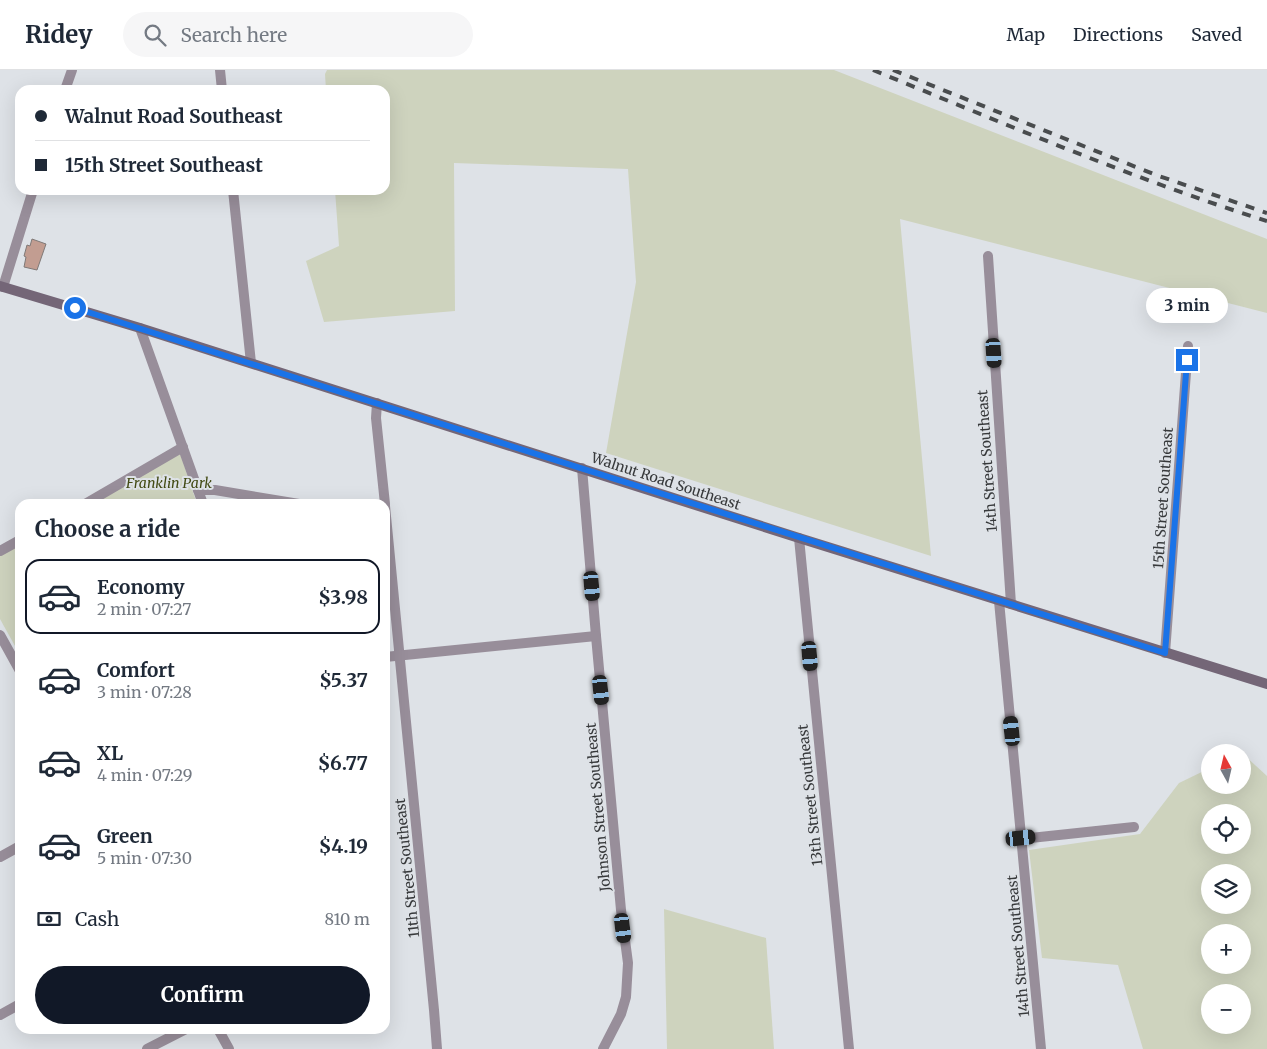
<!DOCTYPE html>
<html lang="en">
<head>
<meta charset="utf-8">
<style>
	:root { --surface:#fff; --page:#f6f6f7; --text:#1f2937; --muted:#747a83; --line:#e0e1e3; --accent:#111827 }
	body { margin:0; font-family:Merriweather,serif; background:var(--page); color:var(--text); height:100vh; display:flex; flex-direction:column; font-size:19px; white-space:nowrap }
	* { box-sizing:border-box; margin:0 }
	p { font-size:16px; color:var(--muted) }
	.icon { flex:none; width:28px; height:28px; fill:none; stroke:currentColor; stroke-width:2; stroke-linecap:round; stroke-linejoin:round }
	.map { position:relative; flex:1; overflow:hidden }
	.details { position:absolute; left:15px; top:429px; width:375px; height:535px; display:flex; flex-direction:column; background:var(--surface); border-radius:15px; box-shadow:0 5px 20px #0002 }
	.details>* { flex:none }
	.top-card { position:absolute; left:15px; top:15px; width:375px; height:110px; border-radius:15px; box-shadow:0 5px 20px #0002; display:grid; align-content:center; height:110px; padding:0 20px; background:var(--surface) }
	.needle { width:32px; rotate:352deg }
	.fabs { position:absolute; left:1201px; top:674px; display:grid; gap:10px }
	.fabs a { display:grid; place-items:center; width:50px; height:50px; border-radius:50%; background:var(--surface); box-shadow:0 5px 20px #0002; font-size:25px }
	.end { position:absolute; width:22px; height:22px; margin:-11px; border:6px solid #1a73e8; background:#fff; box-shadow:0 0 0 2px #fff }
	.from { border-radius:50% }
	.bubble { position:absolute; height:35px; border-radius:18px; background:var(--surface); box-shadow:0 5px 20px #0002; font-size:16px; font-weight:700; line-height:35px; text-align:center }
	.car { position:absolute; width:15px; height:30px; margin:-15px -8px; border-radius:6px; box-shadow:0 0 4px 1px #0007; background:linear-gradient(#222 24%,#8ab4d8 0 40%,#222 0 76%,#8ab4d8 0 86%,#222 0) }
	.top-card b { display:flex; align-items:center; gap:18px; height:48px; font-size:19px }
	.top-card b+b { border-top:1px solid var(--line) }
	.top-card i { width:12px; height:12px; background:var(--text) }
	ul { padding:0; list-style:none }
	li { display:flex; align-items:center; gap:15px; height:75px; margin:0 10px 8px; padding:0 10px; border:2px solid transparent; border-radius:15px }
	li div { flex:1 }
	li b { display:block; font-size:19px }
	li em { font-style:normal; font-weight:700 }
	li.current { border-color:var(--accent) }
	li>.icon { width:45px; height:45px; stroke-width:1.5 }
	h2 { padding:0 20px; font-size:22px; line-height:60px }
	.pay { display:flex; align-items:center; gap:12px; height:55px; padding:0 20px; font-size:19px }
	.pay p { margin-inline-start:auto }
	.cta { display:flex; gap:10px; margin-top:auto; padding:10px 20px }
	.cta a { flex:1; height:58px; border-radius:30px; background:var(--accent); color:#fff; font-size:20px; font-weight:700; line-height:58px; text-align:center }
	header { display:flex; align-items:center; gap:30px; box-sizing:border-box; height:70px; padding:0 25px; background:var(--surface); border-bottom:1px solid var(--line) }
	header strong { font-size:24px }
	nav { display:flex; gap:28px; margin-inline-start:auto; font-size:18px }
	.search { width:350px; height:45px; background:var(--page); display:flex; align-items:center; gap:12px; box-sizing:border-box; padding:0 18px; border-radius:28px; color:var(--muted); font-size:19px }
	.map>svg:first-child { display:block }
	.green { fill:#ced3be; fill-rule:evenodd }
	.building { fill:#c29d91; stroke:#7f7977 }
	.lines { fill:none; stroke-linecap:round; stroke-linejoin:round }
	.street { stroke:#988e9a; stroke-width:10 }
	.secondary { stroke:#746677; stroke-width:10 }
	.rail { stroke:#494c4e; stroke-width:4; stroke-dasharray:9 9; stroke-linecap:butt }
	.route { stroke:#1a73e8; stroke-width:6 }
	.labels { text-anchor:middle; dominant-baseline:central; stroke-width:4; stroke-linejoin:round; paint-order:stroke }
	.street-label { font-size:14px; fill:#37393b; stroke:#dee2e7 }
	.park-label { font-size:14px; font-style:italic; fill:#434b15; stroke:#dee2e7 }
</style>
</head>
<body>
<header>
<strong>Ridey</strong>
<div class="search"><svg class="icon" aria-label="search" viewBox="0 0 24 24"><circle cx="10" cy="10" r="6"/><path d="M15 15l6 6"/></svg>Search here</div>
<nav><a>Map</a><a>Directions</a><a>Saved</a></nav>
</header>
<div class="map">
<svg width="1267" height="979" viewBox="0 0 1267 979">
	<rect width="100%" height="100%" fill="#dee2e7"/>
	<g class="green">
		<path d="M 327,0 L 834,0 L 1267,169 L 1267,243 L 900,149 L 931,486 L 606,383 L 636,212 L 628,99 L 454,93 L 455,241 L 324,252 L 306,191 L 339,176 L 335,120 L 385,120 L 385,20 L 326,20 L 325,4 Z"/>
		<path d="M 180,383 L 197,434 L 90,434 Z"/>
		<path d="M 20,474 L 20,585 L 0,549 L 0,485 Z"/>
		<path d="M 1243,684 L 1267,706 L 1267,979 L 1143,979 L 1118,895 L 1042,888 L 1029,780 L 1140,764 L 1179,713 L 1210,698 L 1210,715 L 1242,715 ZM 1242,742 L 1242,775 L 1210,775 L 1210,742 ZM 1242,802 L 1242,835 L 1210,835 L 1210,802 ZM 1242,862 L 1242,895 L 1210,895 L 1210,862 ZM 1242,922 L 1242,955 L 1210,955 L 1210,922 Z"/>
		<path d="M 664,839 L 766,868 L 774,979 L 667,979 Z"/>
	</g>
	<path class="building" d="M 32,169 L 46,174 L 37,200 L 24,197 L 26,187 L 24,186 L 27,175 L 30,176 Z"/>
	<g class="lines">
		<g class="street">
			<path d="M 220,0 L 222,20"/>
			<path d="M 65,20 L 72,0"/>
			<path d="M 233,120 L 251,293"/>
			<path d="M 988,186 L 1011,534"/>
			<path d="M 3,217 L 33,120"/>
			<path d="M 140,258 L 203,434"/>
			<path d="M 377,333 L 376,348 L 385,434"/>
			<path d="M 582,398 L 596,566 L 621,840 L 628,893 L 626,927 L 621,944 L 603,979"/>
			<path d="M 198,420 L 215,420 L 299,434"/>
			<path d="M 85,434 L 183,377"/>
			<path d="M 385,436 L 434,940 L 437,979"/>
			<path d="M 799,468 L 849,979"/>
			<path d="M 0,481 L 20,470"/>
			<path d="M 999,531 L 1041,979"/>
			<path d="M 0,565 L 20,601"/>
			<path d="M 1165,583 L 1188,276"/>
			<path d="M 385,587 L 596,566"/>
			<path d="M 1021,769 L 1134,757"/>
			<path d="M 0,787 L 20,776"/>
			<path d="M 0,945 L 20,934"/>
			<path d="M 218,959 L 229,979"/>
			<path d="M 147,979 L 186,959"/>
		</g>
		<path class="secondary" d="M 0,216 L 140,258 L 799,468 L 1267,614"/>
		<g class="rail">
			<path d="M 873,0 C 1003,53 1133,109 1267,151"/>
			<path d="M 893,0 L 1156,105 L 1267,143"/>
		</g>
	</g>
	<g class="lines">
		<path class="route" d="M 75,238 L 1165,583 L 1187,290"/>
	</g>
	<g class="labels">
		<g class="street-label">
			<text transform="translate(987 391) rotate(-94)">14th Street Southeast</text>
			<text transform="translate(666 411) rotate(18)">Walnut Road Southeast</text>
			<text transform="translate(1163 428) rotate(-86)">15th Street Southeast</text>
			<text transform="translate(810 725) rotate(-96)">13th Street Southeast</text>
			<text transform="translate(598 737) rotate(-95)">Johnson Street Southeast</text>
			<text transform="translate(407 798) rotate(-96)">11th Street Southeast</text>
			<text transform="translate(1018 876) rotate(-95)">14th Street Southeast</text>
		</g>
		<g class="park-label">
			<text x="169" y="413">Franklin Park</text>
		</g>
	</g>
</svg>
<div class="fabs">
<a><svg class="needle" viewBox="-14 -14 28 28"><path d="M0-13l5 13h-10z" fill="#e53935"/><path d="M0 13l5-13h-10z" fill="#747a83"/></svg></a>
<a><svg class="icon" aria-label="locate" viewBox="0 0 24 24"><circle cx="12" cy="12" r="6"/><path d="M12 2v4M12 18v4M2 12h4M18 12h4"/></svg></a>
<a><svg class="icon" aria-label="layers" viewBox="0 0 24 24"><path d="M12 4l9 5-9 5-9-5zM3 14l9 5 9-5"/></svg></a>
<a>+</a>
<a>−</a>
</div>
<i class="end from" style="left:75px;top:238px"></i>
<i class="end" style="left:1187px;top:290px"></i>
<div class="bubble" style="left:1146px;top:218px;width:82px">3 min</div>
<i class="car" style="left:994px;top:283px;rotate:176deg"></i>
<i class="car" style="left:592px;top:516px;rotate:175deg"></i>
<i class="car" style="left:810px;top:586px;rotate:175deg"></i>
<i class="car" style="left:601px;top:620px;rotate:174deg"></i>
<i class="car" style="left:1012px;top:661px;rotate:354deg"></i>
<i class="car" style="left:1021px;top:768px;rotate:84deg"></i>
<i class="car" style="left:623px;top:858px;rotate:173deg"></i>
<div class="top-card">
<b><i class="from"></i>Walnut Road Southeast</b>
<b><i></i>15th Street Southeast</b>
</div>
<section class="details">
<h2>Choose a ride</h2>
<ul>
<li class="current"><svg class="icon" aria-label="car" viewBox="0 0 24 24"><path d="M5 17H2v-5l4-1 3-4h7l3 4 3 1v5h-3M9 17h6M6 11h13"/><circle cx="7" cy="17" r="2"/><circle cx="17" cy="17" r="2"/></svg><div><b>Economy</b><p>2 min · 07:27</p></div><em>$3.98</em></li>
<li><svg class="icon" aria-label="car" viewBox="0 0 24 24"><path d="M5 17H2v-5l4-1 3-4h7l3 4 3 1v5h-3M9 17h6M6 11h13"/><circle cx="7" cy="17" r="2"/><circle cx="17" cy="17" r="2"/></svg><div><b>Comfort</b><p>3 min · 07:28</p></div><em>$5.37</em></li>
<li><svg class="icon" aria-label="car" viewBox="0 0 24 24"><path d="M5 17H2v-5l4-1 3-4h7l3 4 3 1v5h-3M9 17h6M6 11h13"/><circle cx="7" cy="17" r="2"/><circle cx="17" cy="17" r="2"/></svg><div><b>XL</b><p>4 min · 07:29</p></div><em>$6.77</em></li>
<li><svg class="icon" aria-label="car" viewBox="0 0 24 24"><path d="M5 17H2v-5l4-1 3-4h7l3 4 3 1v5h-3M9 17h6M6 11h13"/><circle cx="7" cy="17" r="2"/><circle cx="17" cy="17" r="2"/></svg><div><b>Green</b><p>5 min · 07:30</p></div><em>$4.19</em></li>
</ul>
<div class="pay"><svg class="icon" aria-label="cash" viewBox="0 0 24 24"><path d="M3 7h18v10H3z"/><circle cx="12" cy="12" r="2"/></svg>Cash<p>810 m</p></div>
<div class="cta"><a>Confirm</a></div>
</section>
</div>
</body>
</html>
